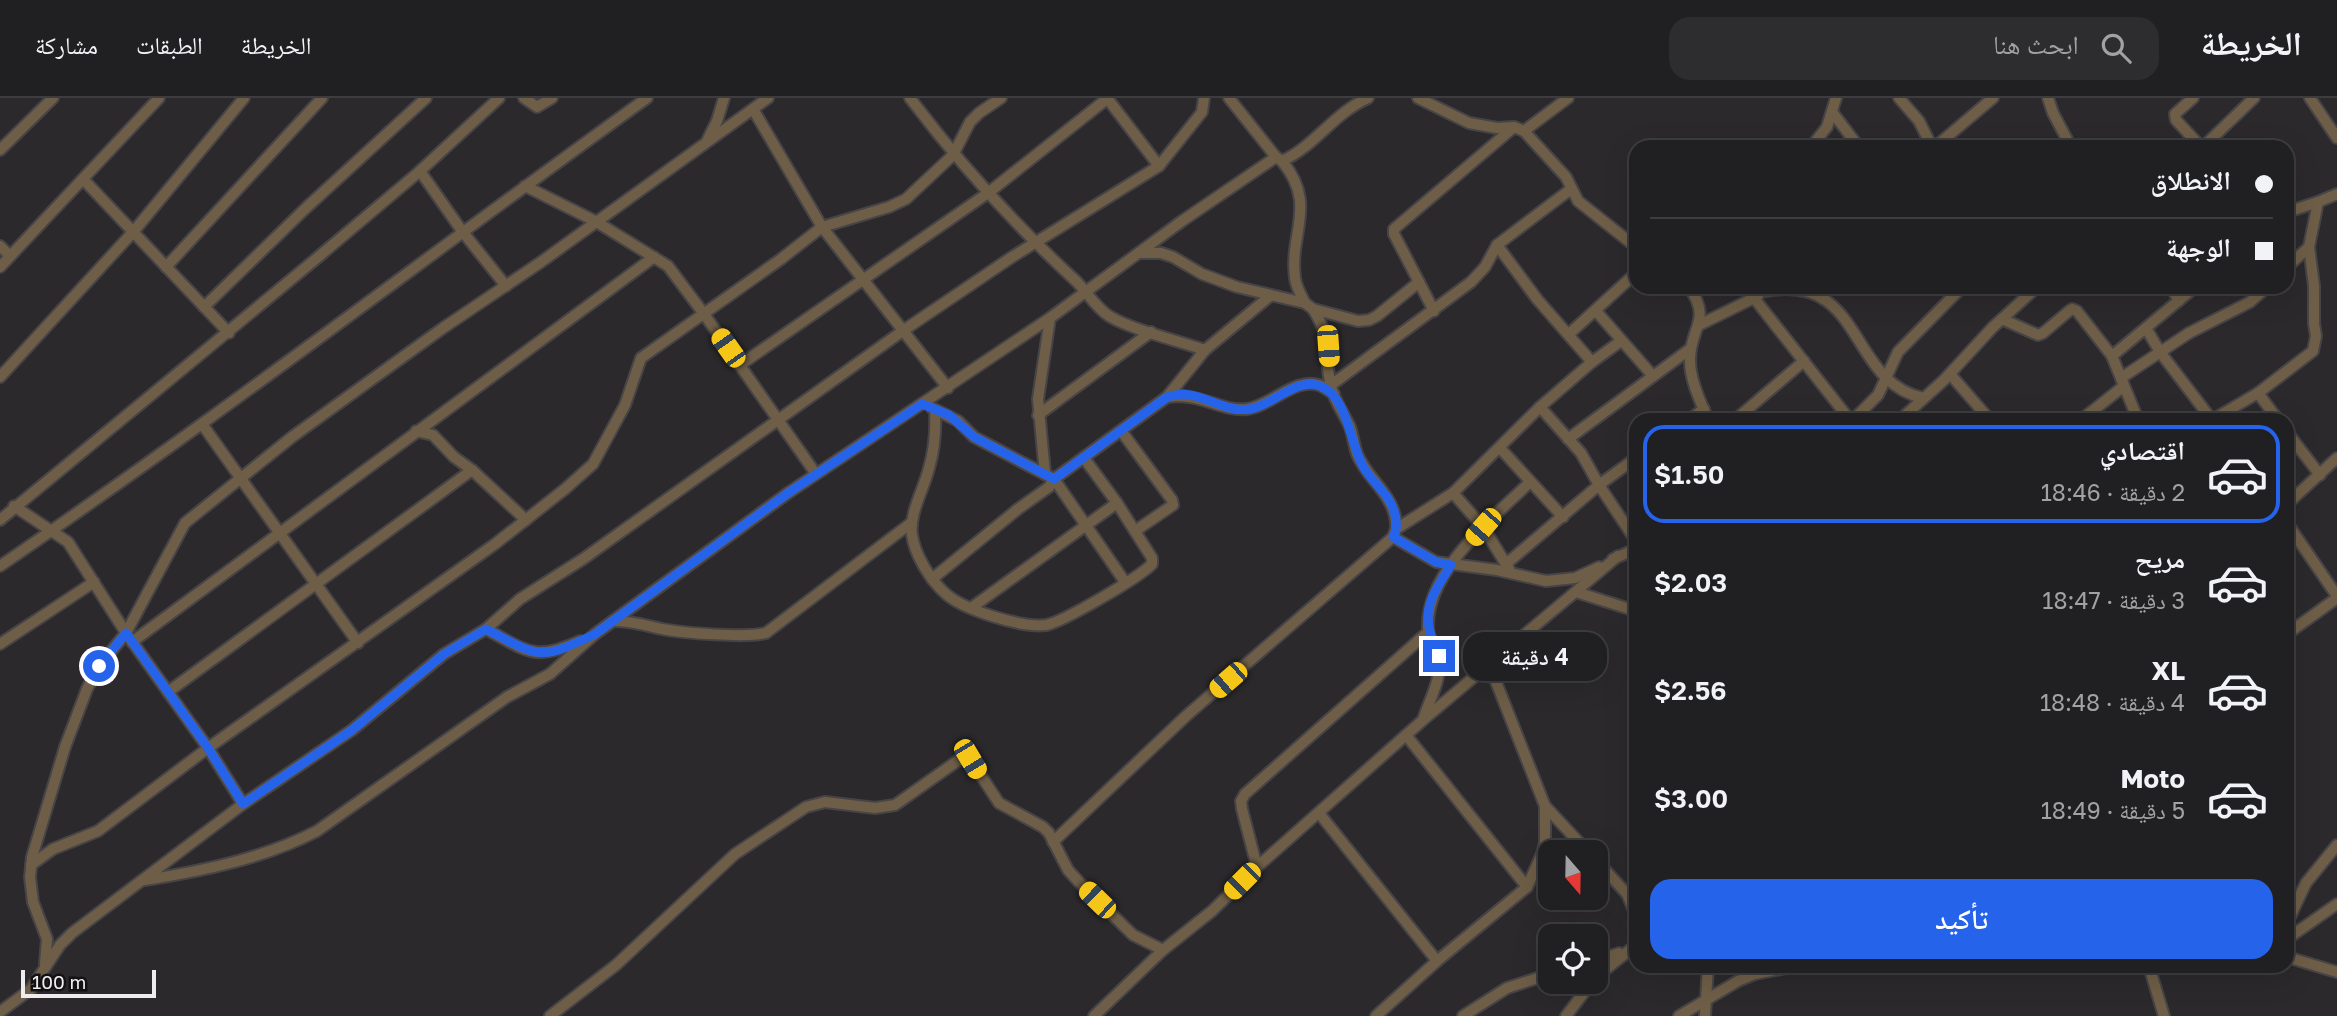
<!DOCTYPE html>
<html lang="ar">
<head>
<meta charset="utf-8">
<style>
	:root { --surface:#201f21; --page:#2d2c2e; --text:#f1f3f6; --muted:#a2a2a5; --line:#3d3d3f; --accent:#2563eb }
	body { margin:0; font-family:"Golos Text","Noto Naskh Arabic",sans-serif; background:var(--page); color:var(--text); direction:rtl; height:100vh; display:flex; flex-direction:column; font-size:26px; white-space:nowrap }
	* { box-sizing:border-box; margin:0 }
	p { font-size:23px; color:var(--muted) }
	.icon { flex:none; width:38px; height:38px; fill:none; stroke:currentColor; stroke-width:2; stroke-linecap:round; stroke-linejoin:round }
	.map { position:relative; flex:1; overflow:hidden; direction:ltr }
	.drawer { position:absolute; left:1629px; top:315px; width:665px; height:560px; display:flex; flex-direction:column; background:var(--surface); border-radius:21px; box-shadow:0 7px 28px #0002,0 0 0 2px var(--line); direction:rtl }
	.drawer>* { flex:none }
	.guide { position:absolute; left:1629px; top:42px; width:665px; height:154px; border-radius:21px; box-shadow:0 7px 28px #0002,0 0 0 2px var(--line); direction:rtl; display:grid; align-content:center; height:154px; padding:0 21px; background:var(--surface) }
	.needle { width:46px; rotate:160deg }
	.controls { position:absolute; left:1538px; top:742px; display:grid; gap:14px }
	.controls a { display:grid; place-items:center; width:70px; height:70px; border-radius:14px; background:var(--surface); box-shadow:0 7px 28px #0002,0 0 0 2px var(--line); font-size:35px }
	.scale { position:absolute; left:21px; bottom:18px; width:135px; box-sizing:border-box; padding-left:7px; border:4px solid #eeecee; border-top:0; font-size:19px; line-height:24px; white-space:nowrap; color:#eeecee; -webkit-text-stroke:5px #131213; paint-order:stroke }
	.end { position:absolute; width:32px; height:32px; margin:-16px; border:9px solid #2563eb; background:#fff; box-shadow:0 0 0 4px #fff }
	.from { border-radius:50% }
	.bubble { position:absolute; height:49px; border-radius:21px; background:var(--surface); box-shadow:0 7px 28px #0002,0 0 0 2px var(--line); font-size:23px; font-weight:600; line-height:49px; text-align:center; direction:rtl }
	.car { position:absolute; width:21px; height:42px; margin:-21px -10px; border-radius:9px; box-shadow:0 0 5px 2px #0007; background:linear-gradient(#f5c518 24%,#345 0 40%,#f5c518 0 76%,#345 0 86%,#f5c518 0) }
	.guide b { display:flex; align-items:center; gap:24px; height:66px; font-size:26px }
	.guide b+b { border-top:2px solid var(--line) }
	.guide i { width:18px; height:18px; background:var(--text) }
	ul { padding:12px 0 0; list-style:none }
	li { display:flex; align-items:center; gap:21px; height:98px; margin:0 14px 10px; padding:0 7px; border:4px solid transparent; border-radius:21px }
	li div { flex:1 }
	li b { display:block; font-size:26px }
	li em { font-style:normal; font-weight:600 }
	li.active { border-color:var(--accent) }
	li>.icon { width:63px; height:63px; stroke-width:1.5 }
	.button { display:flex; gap:14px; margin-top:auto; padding:14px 21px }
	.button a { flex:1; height:80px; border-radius:21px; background:var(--accent); color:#fff; font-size:28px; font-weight:600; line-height:80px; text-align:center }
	header { display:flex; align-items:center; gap:42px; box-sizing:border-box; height:98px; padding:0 35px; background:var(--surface); border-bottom:2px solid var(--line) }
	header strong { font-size:33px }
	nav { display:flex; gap:38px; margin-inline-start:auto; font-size:24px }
	.search { width:490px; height:63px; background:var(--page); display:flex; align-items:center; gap:18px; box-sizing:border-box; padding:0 24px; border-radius:21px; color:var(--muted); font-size:26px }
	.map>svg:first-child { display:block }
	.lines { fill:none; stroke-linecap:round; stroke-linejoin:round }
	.minor-casing { stroke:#464447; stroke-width:14 }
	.minor { stroke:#6e5e47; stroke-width:10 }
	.route { stroke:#2563eb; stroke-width:9 }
</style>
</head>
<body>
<header>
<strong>الخريطة</strong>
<div class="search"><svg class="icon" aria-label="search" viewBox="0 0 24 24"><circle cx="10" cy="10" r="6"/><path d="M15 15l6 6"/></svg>ابحث هنا</div>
<nav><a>الخريطة</a><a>الطبقات</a><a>مشاركة</a></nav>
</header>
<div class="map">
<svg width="2337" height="918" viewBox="0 0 2337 918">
	<rect width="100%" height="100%" fill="#2b292c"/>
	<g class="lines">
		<g class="minor-casing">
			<g id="minor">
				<path d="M 524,0 L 537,9 L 552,0"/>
				<path d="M 910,0 C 960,66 1015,127 1076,183 C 1087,194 1096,210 1109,218 C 1132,232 1179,243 1205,252"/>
				<path d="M 1107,0 L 1159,68"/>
				<path d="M 1229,0 L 1276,59 L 1282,63 C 1315,48 1334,15 1368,0"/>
				<path d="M 1418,0 L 1469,25 L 1497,30 L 1514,29 L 1524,33 L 1566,79 L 1578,103 L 1636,149"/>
				<path d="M 1899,0 L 1919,23 L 1932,49"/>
				<path d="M 2048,0 L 2053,15 L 2071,49"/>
				<path d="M 2193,0 L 2175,16 L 2176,22 L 2201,49"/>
				<path d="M 2310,0 L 2337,40"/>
				<path d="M 753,11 L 822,129 L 948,290"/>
				<path d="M 1832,14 L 1859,49"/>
				<path d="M 1524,33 L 1568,0"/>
				<path d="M 708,41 L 717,23 L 724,0"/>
				<path d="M 1811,49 L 1827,29 L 1836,0"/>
				<path d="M 1935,49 L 1993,0"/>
				<path d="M 2203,49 L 2254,0"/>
				<path d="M 0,52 L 53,0"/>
				<path d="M 1282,63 C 1318,107 1289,134 1295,180 C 1296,189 1301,197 1305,205"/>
				<path d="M 420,73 L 462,133 L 506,188"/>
				<path d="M 83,81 L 229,235"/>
				<path d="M 525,88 L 595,123 L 668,168 L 704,216 L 816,376"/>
				<path d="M 2287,114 L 2318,104 L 2337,96"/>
				<path d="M 1497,147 L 1537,201 L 1592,264"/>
				<path d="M 0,148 L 10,158"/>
				<path d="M 1140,155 L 1161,155 L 1173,159 L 1202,176 L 1237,189 L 1305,205 L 1313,211 L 1358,223 L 1369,222 L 1377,218 L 1419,184"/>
				<path d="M 0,169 L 159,0"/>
				<path d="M 166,169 L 322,0"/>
				<path d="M 2287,169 L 2309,149"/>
				<path d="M 1689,189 C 1713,223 1689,230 1690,263 C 1690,282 1701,305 1708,322"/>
				<path d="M 2171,189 L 2179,203"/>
				<path d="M 1766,193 C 1865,175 1847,283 1923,300"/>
				<path d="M 1754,200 L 1850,322"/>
				<path d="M 204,209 L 307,109 L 426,0"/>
				<path d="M 1313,211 C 1334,244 1323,257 1331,289 C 1335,304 1344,316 1350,329 C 1353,338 1354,347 1357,356 C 1368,383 1398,399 1396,431"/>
				<path d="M 1434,213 L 1394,136 L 1394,131 L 1514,29"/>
				<path d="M 1596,213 L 1653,278"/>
				<path d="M 2002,221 L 2038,237 L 2043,235 L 2069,213 L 2072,211 L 2077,213 L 2112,258 L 2138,322"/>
				<path d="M 1699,227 L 1758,198"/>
				<path d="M 2146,230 L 2160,254 L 2212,322"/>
				<path d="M 1569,236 L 1636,175"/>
				<path d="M 2112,258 L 2195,189"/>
				<path d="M 740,267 L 988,95 L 1108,0"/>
				<path d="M 1950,276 L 1990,322"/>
				<path d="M 0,279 L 134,133 L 244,0"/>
				<path d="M 2121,280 L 2189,235 L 2250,204 L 2267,189"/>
				<path d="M 1331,287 L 1471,184 L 1485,169 L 1497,147 L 1571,91"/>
				<path d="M 2258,295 L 2278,322"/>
				<path d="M 1167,299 C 1200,294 1221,314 1247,311 C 1271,308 1295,279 1319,287 C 1324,289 1329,293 1334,296"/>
				<path d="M 1540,309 L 1581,355 L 1599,387 L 1636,443"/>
				<path d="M 932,310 L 958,323 L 974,339 L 1054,381 L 1125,484"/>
				<path d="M 935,312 C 936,332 935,350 929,370 C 924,391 909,415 912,437 C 915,457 930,482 946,496 C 964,512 1022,530 1046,527 C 1063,524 1140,479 1152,466 L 1152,460 L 1117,405 L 1084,360"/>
				<path d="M 1038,317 L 1151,234"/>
				<path d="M 1689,322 L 1704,311"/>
				<path d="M 1735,322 L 1804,263"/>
				<path d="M 1853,322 L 1878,297 L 1898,254 L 1962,189"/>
				<path d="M 1900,322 L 1944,282 L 1993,229 L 2037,189"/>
				<path d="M 2081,322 L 2124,288"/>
				<path d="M 2212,322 L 2258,295 L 2313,253 L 2316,238 L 2314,226 L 2314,188 L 2309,149 L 2318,104"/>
				<path d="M 202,326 L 358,545"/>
				<path d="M 416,333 L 433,337 L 454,359 L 472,372 L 526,422"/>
				<path d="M 1122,334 L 1172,402 L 1173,407 L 1135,433"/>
				<path d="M 2287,334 L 2320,377"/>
				<path d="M 1568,341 L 1690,251"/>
				<path d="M 1500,350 L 1563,419"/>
				<path d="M 1045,376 L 1038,301 L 1050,220"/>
				<path d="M 1453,395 L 1483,429 L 1509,471"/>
				<path d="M 2287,406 L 2337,360"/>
				<path d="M 14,408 L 68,444 L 126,535 L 208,650 L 243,706"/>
				<path d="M 0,422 L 317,160 L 420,73 L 499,0"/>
				<path d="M 2287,425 L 2337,498"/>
				<path d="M 1393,439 L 1436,464 L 1497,472 L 1546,483 L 1575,480 L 1599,469"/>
				<path d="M 1613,461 L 1636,451"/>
				<path d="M 1506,466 L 1599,387 L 1636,360"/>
				<path d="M 0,468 C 220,318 431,155 647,0"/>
				<path d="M 932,481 L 1018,411 L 1049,389 L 1054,381 L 1167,299 L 1205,252 L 1270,198"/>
				<path d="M 1576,494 L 1636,513"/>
				<path d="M 971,510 L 1117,405"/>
				<path d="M 613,523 C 632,523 644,527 662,531 C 682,535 747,540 766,535 L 911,425"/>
				<path d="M 486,531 C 527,553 534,564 580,543"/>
				<path d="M 2287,536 L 2337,500"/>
				<path d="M 132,544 L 654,159"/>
				<path d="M 0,546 L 94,484"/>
				<path d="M 168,594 L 472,372"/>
				<path d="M 1424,619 C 1430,601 1444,576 1438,556 C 1435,548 1428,540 1428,531 C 1425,474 1492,421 1530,384"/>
				<path d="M 1406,637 L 1527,789"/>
				<path d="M 1545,708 L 1588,754"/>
				<path d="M 1319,715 L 1437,863"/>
				<path d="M 1053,744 L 1186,618 L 1393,439 L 1396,431 L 1453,395 L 1540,309 L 1592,264 L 1621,243"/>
				<path d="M 1596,762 L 1627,796 L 1636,817"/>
				<path d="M 31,767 L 53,751 L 98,733 L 208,650 L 495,446 L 565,391 L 593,366 L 625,307 L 641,260 L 781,161 L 822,129 L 889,109 L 906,101 L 953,57 L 970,24 L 979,15 L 1001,0"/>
				<path d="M 1257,769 L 1242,711 L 1241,703 L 1245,696 L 1428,534"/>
				<path d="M 145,782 C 203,773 265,760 317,733 L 507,599 L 550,576 L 595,536 L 788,395 L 1050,220 L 1182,123 L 1276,59"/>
				<path d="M 2287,825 L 2306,785 L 2337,747"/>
				<path d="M 2287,841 L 2337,806"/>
				<path d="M 2287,859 L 2337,874"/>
				<path d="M 1596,863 L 1619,855"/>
				<path d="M 45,866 L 47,841 L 33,804 L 30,779 L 32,759 L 65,649 L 87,591 L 99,568 L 126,535 L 185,425 L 292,339 L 443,230 L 541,164 L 768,0"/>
				<path d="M 2149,868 L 2164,918"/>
				<path d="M 1596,879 L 1636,847"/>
				<path d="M 0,914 L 31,891 L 60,847 L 72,835 L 243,706 L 352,632 L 444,556 L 486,531 L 520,501 L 583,461 L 904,232 L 1012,159 L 1159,68 L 1202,14 L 1204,0"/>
				<path d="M 550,918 L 616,867 L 735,756 L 806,709 L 825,704 L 875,710 L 895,707 L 963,659 L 970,661 L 999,705 L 1043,729 L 1049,735 L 1068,772 L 1079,784 L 1133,837 L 1163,852"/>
				<path d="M 1094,918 L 1163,852 L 1212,813 L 1257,769 L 1423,622 L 1618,458"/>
				<path d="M 1376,918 L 1437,863 L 1527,789 L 1542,756 L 1545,745 L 1545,708 L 1489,566"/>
				<path d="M 1463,918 L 1507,890 L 1550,876"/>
				<path d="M 1566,918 L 1592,884"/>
				<path d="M 1679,918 L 1738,883 L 1755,876 L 1796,868"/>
				<path d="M 1705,918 L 1708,868"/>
			</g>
		</g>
		<use href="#minor" class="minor"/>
	</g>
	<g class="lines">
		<path class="route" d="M 99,568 L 126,535 L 208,650 L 243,706 L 352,632 L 444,556 L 486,531 C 541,560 538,563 595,536 L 788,395 L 922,306 L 949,317 L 974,339 L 1054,381 L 1167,299 C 1172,298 1178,296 1183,296 C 1206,297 1227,315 1250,311 C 1273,307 1296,279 1320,288 C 1348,298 1350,347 1364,370 C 1373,385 1389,396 1394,413 C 1397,422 1398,431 1393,439 L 1436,464 L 1451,467 C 1428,503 1419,516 1439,558"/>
	</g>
</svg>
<div class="controls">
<a><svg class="needle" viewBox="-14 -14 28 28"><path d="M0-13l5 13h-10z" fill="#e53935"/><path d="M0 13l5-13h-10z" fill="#a2a2a5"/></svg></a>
<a><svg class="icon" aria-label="locate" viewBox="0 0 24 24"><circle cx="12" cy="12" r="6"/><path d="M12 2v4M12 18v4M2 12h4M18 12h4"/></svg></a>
</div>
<div class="scale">100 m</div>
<i class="end from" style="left:99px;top:568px"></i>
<i class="end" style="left:1439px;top:558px"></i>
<div class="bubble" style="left:1463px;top:534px;width:144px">4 دقيقة</div>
<i class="car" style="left:1328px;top:248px;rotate:176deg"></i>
<i class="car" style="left:728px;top:250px;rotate:325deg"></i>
<i class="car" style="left:1483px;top:429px;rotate:221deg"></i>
<i class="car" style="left:1228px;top:582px;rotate:229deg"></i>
<i class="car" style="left:970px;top:661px;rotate:149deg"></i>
<i class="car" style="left:1242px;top:783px;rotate:225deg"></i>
<i class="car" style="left:1097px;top:802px;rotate:314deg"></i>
<div class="guide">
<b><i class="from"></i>الانطلاق</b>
<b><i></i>الوجهة</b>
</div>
<section class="drawer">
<ul>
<li class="active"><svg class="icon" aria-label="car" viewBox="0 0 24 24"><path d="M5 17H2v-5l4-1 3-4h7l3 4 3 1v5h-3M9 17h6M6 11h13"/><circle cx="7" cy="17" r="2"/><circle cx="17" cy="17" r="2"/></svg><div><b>اقتصادي</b><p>2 دقيقة · 18:46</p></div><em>$1.50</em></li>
<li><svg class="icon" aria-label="car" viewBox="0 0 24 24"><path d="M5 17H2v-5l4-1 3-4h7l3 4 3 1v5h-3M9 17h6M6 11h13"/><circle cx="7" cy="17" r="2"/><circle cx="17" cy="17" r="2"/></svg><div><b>مريح</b><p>3 دقيقة · 18:47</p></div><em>$2.03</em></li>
<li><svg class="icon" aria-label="car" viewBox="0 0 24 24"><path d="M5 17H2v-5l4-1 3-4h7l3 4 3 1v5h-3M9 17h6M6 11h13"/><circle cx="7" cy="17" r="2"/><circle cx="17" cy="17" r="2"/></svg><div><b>XL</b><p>4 دقيقة · 18:48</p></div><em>$2.56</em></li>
<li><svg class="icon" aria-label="car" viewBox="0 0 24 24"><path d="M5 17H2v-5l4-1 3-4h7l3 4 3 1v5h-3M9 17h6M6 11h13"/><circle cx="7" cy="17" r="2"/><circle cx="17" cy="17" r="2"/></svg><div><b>Moto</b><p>5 دقيقة · 18:49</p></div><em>$3.00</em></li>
</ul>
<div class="button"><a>تأكيد</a></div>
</section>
</div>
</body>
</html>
